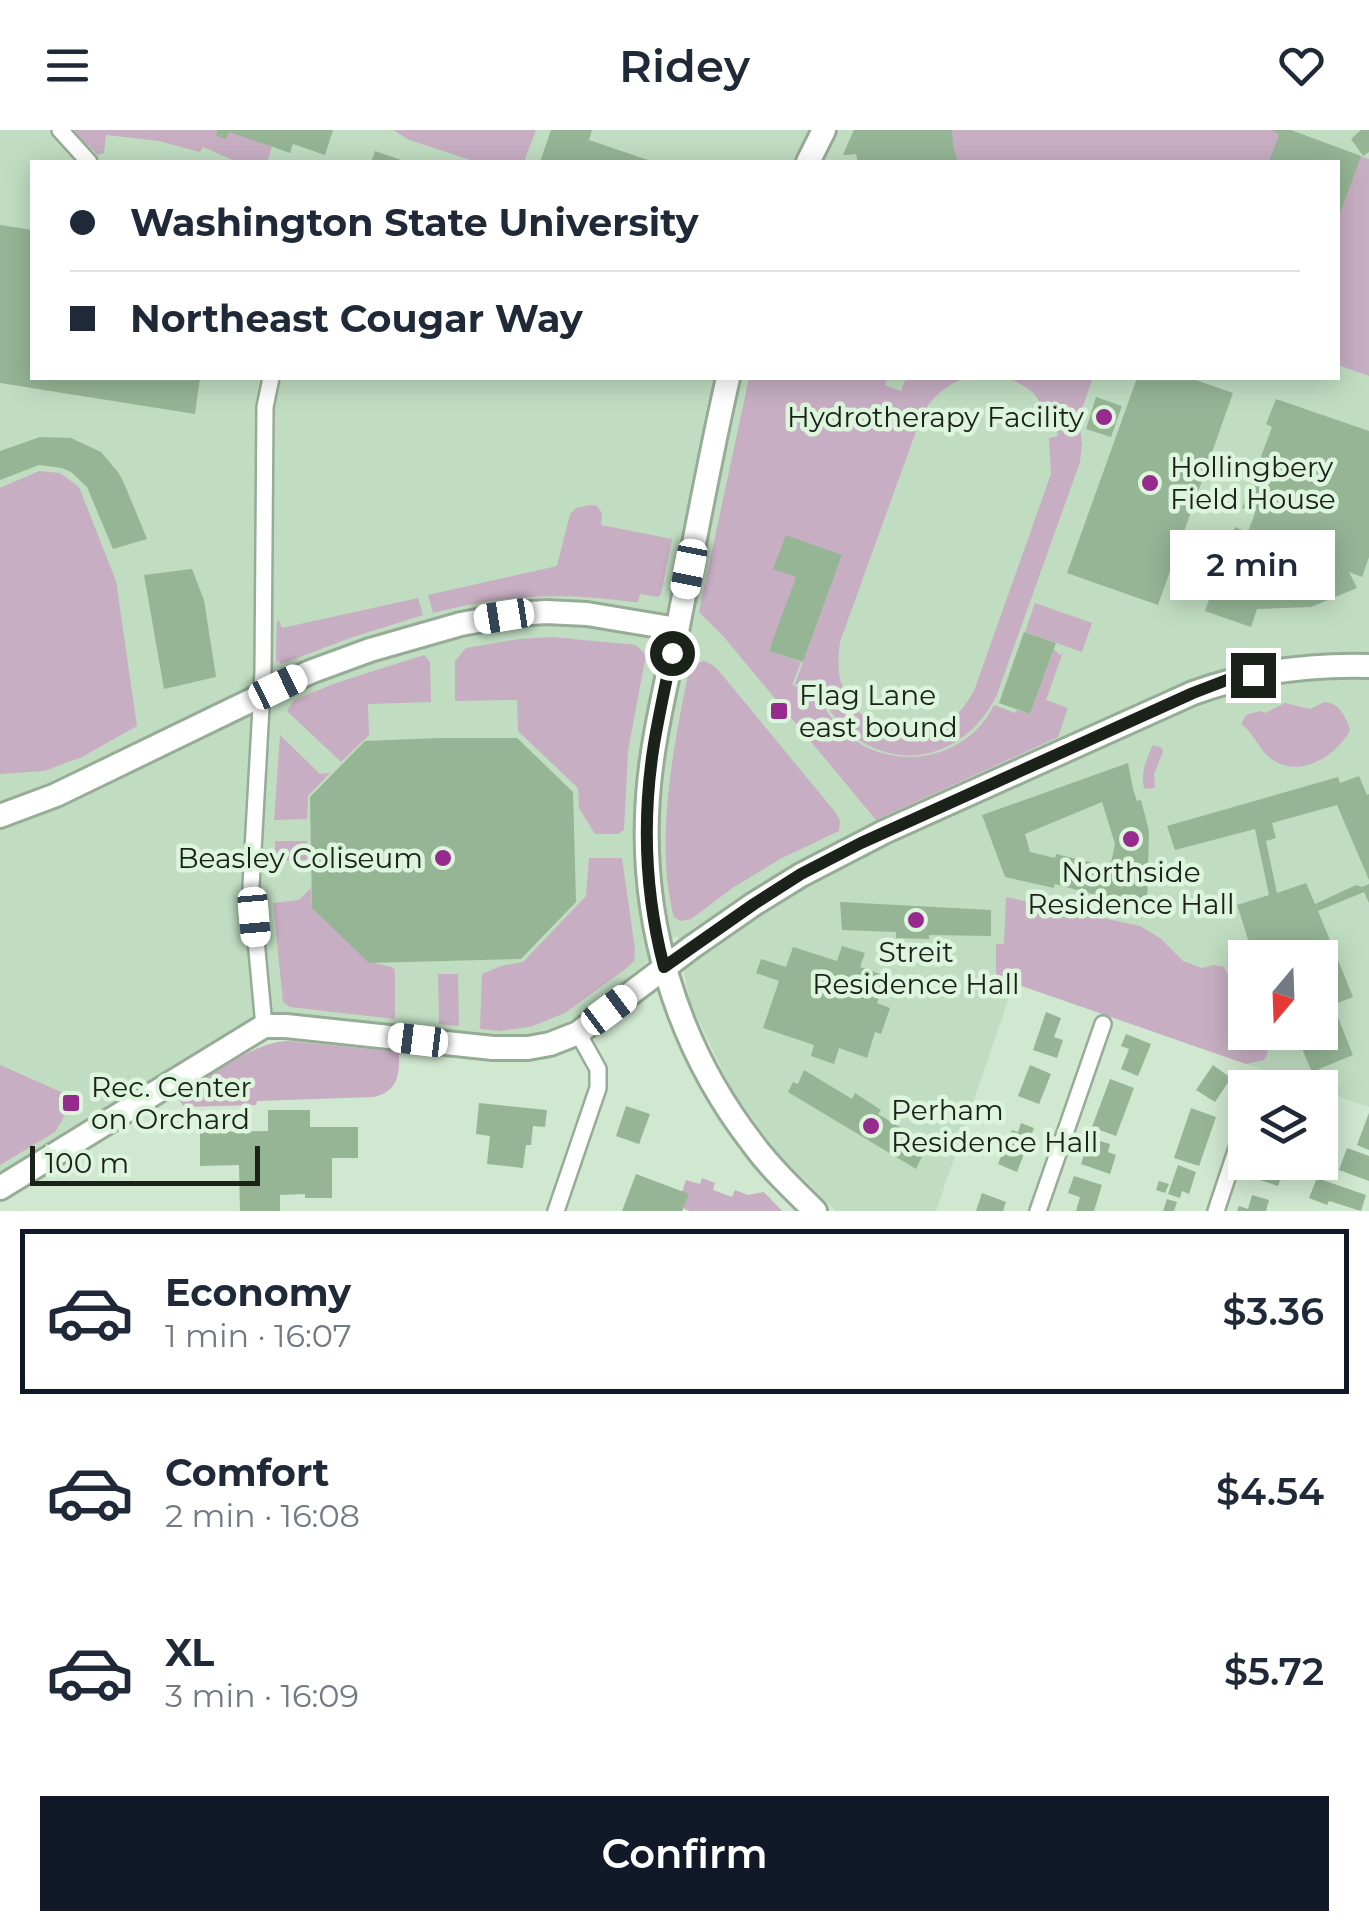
<!DOCTYPE html>
<html lang="en">
<head>
<meta charset="utf-8">
<style>
	:root { --surface:#fff; --page:#f6f6f7; --text:#1f2937; --muted:#747a83; --line:#e0e1e3; --accent:#111827 }
	body { margin:0; font-family:Montserrat,sans-serif; background:var(--page); color:var(--text); height:100vh; display:flex; flex-direction:column; font-size:38px; white-space:nowrap }
	* { box-sizing:border-box; margin:0 }
	p { font-size:32px; color:var(--muted) }
	.icon { flex:none; width:55px; height:55px; fill:none; stroke:currentColor; stroke-width:2; stroke-linecap:round; stroke-linejoin:round }
	.map { position:relative; height:1081px; overflow:hidden }
	.sheet { display:flex; flex-direction:column; background:var(--surface); flex:1 }
	.sheet>* { flex:none }
	.top-card { position:absolute; left:30px; top:30px; width:1310px; height:220px; border-radius:0px; box-shadow:0 5px 25px #0003; display:grid; align-content:center; height:220px; padding:0 40px; background:var(--surface) }
	.needle { width:65px; rotate:199deg }
	.tools { position:absolute; left:1228px; top:810px; display:grid; gap:20px }
	.tools a { display:grid; place-items:center; width:110px; height:110px; border-radius:0px; background:var(--surface); box-shadow:0 5px 25px #0003; font-size:50px }
	.scale { position:absolute; left:30px; bottom:25px; width:230px; box-sizing:border-box; padding-left:10px; border:5px solid #1a221a; border-top:0; font-size:28px; line-height:35px; white-space:nowrap; color:#1a221a; -webkit-text-stroke:8px #ddf4dd; paint-order:stroke }
	.end { position:absolute; width:45px; height:45px; margin:-22px; border:12px solid #1a221a; background:#fff; box-shadow:0 0 0 5px #fff }
	.from { border-radius:50% }
	.bubble { position:absolute; height:70px; border-radius:0px; background:var(--surface); box-shadow:0 5px 25px #0003; font-size:32px; font-weight:600; line-height:70px; text-align:center }
	.car { position:absolute; width:30px; height:60px; margin:-30px -15px; border-radius:12px; box-shadow:0 0 8px 2px #0007; background:linear-gradient(#fff 24%,#345 0 40%,#fff 0 76%,#345 0 86%,#fff 0) }
	.top-card b { display:flex; align-items:center; gap:35px; height:95px; font-size:38px }
	.top-card b+b { border-top:2px solid var(--line) }
	.top-card i { width:25px; height:25px; background:var(--text) }
	ul { padding:18px 0 0; list-style:none }
	li { display:flex; align-items:center; gap:30px; height:165px; margin:0 20px 15px; padding:0 20px; border:5px solid transparent; border-radius:0px }
	li div { flex:1 }
	li b { display:block; font-size:38px }
	li em { font-style:normal; font-weight:600 }
	li.current { border-color:var(--accent) }
	li>.icon { width:90px; height:90px; stroke-width:1.5 }
	.primary-button { display:flex; gap:20px; margin-top:auto; padding:20px 40px }
	.primary-button a { flex:1; height:115px; border-radius:0px; background:var(--accent); color:#fff; font-size:40px; font-weight:600; line-height:115px; text-align:center }
	header { display:flex; justify-content:space-between; align-items:center; height:130px; padding:0 40px; background:var(--surface); font-size:45px; font-weight:600 }
	.map>svg:first-child { display:block }
	.built { fill:#c0ddc1; fill-rule:evenodd }
	.green { fill:#c7aec3 }
	.building { fill:#95b595; fill-rule:evenodd }
	.lines { fill:none; stroke-linecap:round; stroke-linejoin:round }
	.street-casing { stroke:#96ac96; stroke-width:20 }
	.secondary-casing { stroke:#96ac96; stroke-width:28 }
	.street { stroke:#fff; stroke-width:15 }
	.secondary { stroke:#fff; stroke-width:22 }
	.route { stroke:#1a221a; stroke-width:12 }
	.poi-dot { fill:#962b8d; stroke:#ddf4dd; stroke-width:4 }
	.labels { text-anchor:middle; dominant-baseline:central; stroke-width:9; stroke-linejoin:round; paint-order:stroke }
	.poi-label { font-size:28px; fill:#1a221a; stroke:#ddf4dd; text-anchor:start }
</style>
</head>
<body>
<header><svg class="icon" aria-label="menu" viewBox="0 0 24 24"><path d="M4 6h16M4 12h16M4 18h16"/></svg>Ridey<svg class="icon" aria-label="heart" viewBox="0 0 24 24"><path d="M12 20l-8-8c-3-5 5-10 8-4 3-6 11-1 8 4z"/></svg></header>
<div class="map">
<svg width="1369" height="1081" viewBox="0 0 1369 1081">
	<rect width="100%" height="100%" fill="#d0e7d0"/>
	<path class="built" d="M 0,0 L 1369,0 L 1369,977 L 1320,960 L 1320,958 L 1313,957 L 1014,853 L 936,1081 L 836,1081 L 777,1022 L 733,962 L 690,872 L 677,805 L 634,843 L 573,889 L 557,897 L 525,905 L 497,909 L 285,885 L 0,1046 ZM 32,32 L 1338,32 L 1338,248 L 32,248 ZM 1245,828 L 1320,828 L 1320,902 L 1245,902 Z"/>
	<g class="green">
		<path d="M 72,0 L 217,0 L 216,6 L 226,9 L 229,0 L 272,17 L 267,32 L 237,32 L 203,17 L 200,22 L 159,11 L 106,5 L 104,23 L 98,25 Z"/>
		<path d="M 394,0 L 536,0 L 524,32 L 476,32 L 407,9 Z"/>
		<path d="M 854,0 L 1293,0 L 1282,32 L 858,32 L 856,24 L 843,25 Z"/>
		<path d="M 1352,23 L 1369,29 L 1369,246 L 1338,235 L 1338,65 Z"/>
		<path d="M 749,248 L 887,248 L 885,255 L 901,261 L 906,248 L 968,248 C 947,253 936,265 923,282 L 840,512 C 838,528 837,544 843,559 C 862,605 927,617 961,580 C 966,575 970,567 974,561 L 1051,344 L 1049,308 L 1058,306 L 1056,299 L 1047,300 C 1041,268 1037,259 1006,248 L 1093,248 L 1079,287 L 1082,314 L 1080,332 L 996,567 C 954,647 859,644 820,563 L 795,554 L 842,425 L 796,447 L 770,521 L 801,532 L 792,555 L 819,564 C 824,577 830,588 840,598 C 885,644 965,634 994,575 L 1015,583 L 1017,580 L 1030,584 L 1054,519 L 1060,525 L 1063,522 L 1046,570 L 1068,578 L 1058,607 L 876,690 L 724,507 L 699,482 Z"/>
		<path d="M 39,341 L 60,343 L 79,357 L 116,451 L 137,596 L 82,627 L 44,641 L 0,644 L 0,358 Z"/>
		<path d="M 591,375 L 597,376 L 602,383 L 601,395 L 672,409 L 661,464 L 658,467 L 640,464 L 638,472 L 632,472 C 561,462 503,465 433,483 L 428,465 L 557,436 L 570,384 L 576,378 Z"/>
		<path d="M 418,468 L 423,485 L 350,508 L 282,534 L 276,530 L 277,490 L 279,491 L 282,498 Z"/>
		<path d="M 1035,473 L 1092,493 L 1082,522 L 1025,502 Z"/>
		<path d="M 552,507 L 636,515 L 646,525 L 628,621 L 624,700 L 618,704 L 595,704 L 579,678 L 578,658 L 518,601 L 517,570 L 455,571 L 455,531 L 466,518 L 519,509 Z"/>
		<path d="M 424,525 L 430,532 L 431,572 L 368,574 L 369,605 L 341,632 L 287,581 L 294,570 L 336,553 Z"/>
		<path d="M 704,531 L 714,536 L 719,541 L 836,683 L 840,691 L 839,701 L 780,729 L 734,757 L 691,789 L 681,791 L 674,787 C 654,713 674,614 689,540 L 690,535 Z"/>
		<path d="M 1324,572 C 1339,572 1346,587 1350,600 C 1336,628 1295,651 1268,626 C 1257,616 1253,602 1241,594 L 1246,585 L 1260,581 L 1265,583 L 1285,573 L 1310,579 Z"/>
		<path d="M 280,605 L 320,644 L 330,643 L 308,666 L 307,689 L 274,690 Z"/>
		<path d="M 1153,615 L 1162,618 L 1163,622 L 1154,644 L 1155,657 L 1150,659 L 1144,658 C 1140,643 1147,628 1153,615 Z"/>
		<path d="M 275,711 L 307,711 L 307,730 L 275,731 Z"/>
		<path d="M 589,728 L 622,728 L 635,819 L 634,831 L 627,838 L 565,883 L 530,897 L 499,901 L 480,899 L 482,844 L 501,836 L 523,832 L 586,766 Z"/>
		<path d="M 311,758 L 312,778 L 369,832 L 392,837 L 395,840 L 395,889 L 290,877 L 283,872 L 273,773 L 299,770 Z"/>
		<path d="M 1006,767 L 1140,796 L 1160,808 L 1183,831 L 1202,838 L 1214,835 L 1224,837 L 1228,845 L 1228,854 L 1245,878 L 1245,902 L 1263,904 L 1268,923 L 1264,930 L 1246,934 L 996,847 L 996,814 L 1004,814 Z"/>
		<path d="M 438,844 L 458,844 L 459,896 L 439,894 Z"/>
		<path d="M 289,911 L 399,922 C 400,944 398,961 374,967 L 257,971 L 256,975 L 184,977 L 175,964 C 209,949 254,910 289,911 Z"/>
		<path d="M 0,935 L 68,965 L 65,975 L 69,978 L 55,1002 L 0,1035 Z"/>
		<path d="M 702,1048 L 715,1053 L 713,1060 L 732,1067 L 735,1060 L 748,1065 L 764,1062 L 782,1081 L 690,1081 L 683,1078 L 688,1065 L 682,1062 L 686,1050 L 700,1054 Z"/>
	</g>
	<g class="building">
		<path d="M 217,0 L 333,0 L 325,25 L 293,14 L 290,23 L 229,2 L 226,9 L 216,6 Z"/>
		<path d="M 551,0 L 592,0 L 589,10 L 654,32 L 540,32 Z"/>
		<path d="M 854,0 L 952,0 L 953,15 L 958,32 L 858,32 L 856,24 L 843,25 Z"/>
		<path d="M 1272,0 L 1291,0 L 1361,26 L 1338,89 L 1338,32 L 1269,32 L 1279,5 Z"/>
		<path d="M 1361,0 L 1369,0 L 1369,22 L 1363,26 L 1351,9 Z"/>
		<path d="M 375,21 L 407,32 L 371,32 Z"/>
		<path d="M 0,95 L 32,100 L 32,248 L 200,248 L 195,284 L 0,253 Z"/>
		<path d="M 1137,248 L 1190,248 L 1233,263 L 1158,475 L 1067,443 Z"/>
		<path d="M 1096,267 L 1122,276 L 1111,307 L 1086,299 Z"/>
		<path d="M 1276,269 L 1369,301 L 1369,427 L 1362,447 L 1349,442 L 1357,458 L 1311,477 L 1257,479 L 1251,497 L 1205,481 L 1235,397 L 1248,402 L 1255,383 L 1242,378 L 1272,297 L 1266,294 Z"/>
		<path d="M 40,307 L 71,308 L 101,322 L 118,342 L 124,353 L 147,409 L 113,419 L 87,357 L 71,342 L 62,338 L 39,335 L 0,350 L 0,321 Z"/>
		<path d="M 786,405 L 842,425 L 803,532 L 769,521 L 796,447 L 773,439 Z"/>
		<path d="M 192,439 L 204,470 L 216,547 L 164,559 L 144,445 Z"/>
		<path d="M 1024,502 L 1056,513 L 1030,584 L 999,573 Z"/>
		<path d="M 441,608 L 517,608 L 573,662 L 576,772 L 521,829 L 369,833 L 312,778 L 310,667 L 365,611 Z"/>
		<path d="M 1128,633 L 1133,659 L 1137,671 L 1141,670 L 1149,701 L 1147,779 L 1055,754 L 1054,758 L 1005,747 L 982,685 ZM 1102,672 L 1115,714 L 1110,737 L 1056,724 L 1055,728 L 1030,722 L 1025,704 Z"/>
		<path d="M 1359,646 L 1367,665 L 1369,664 L 1369,750 L 1337,675 L 1272,693 L 1276,708 L 1266,711 L 1277,763 L 1306,753 L 1315,774 L 1356,755 L 1362,757 L 1369,754 L 1369,773 L 1364,762 L 1318,781 L 1353,867 L 1333,875 L 1353,925 L 1312,942 L 1295,902 L 1320,902 L 1320,828 L 1243,828 L 1237,819 L 1248,809 L 1237,775 L 1269,765 L 1255,699 L 1175,720 L 1167,696 L 1338,647 L 1340,653 Z"/>
		<path d="M 840,772 L 991,780 L 991,806 L 929,805 L 929,809 L 896,808 L 896,802 L 842,800 Z"/>
		<path d="M 842,816 L 865,823 L 860,837 L 886,846 L 877,873 L 890,878 L 881,904 L 875,902 L 867,928 L 839,918 L 834,934 L 811,926 L 814,915 L 763,898 L 779,851 L 756,843 L 761,829 L 786,837 L 793,817 L 837,831 Z"/>
		<path d="M 1046,882 L 1061,888 L 1054,907 L 1063,910 L 1057,928 L 1033,920 Z"/>
		<path d="M 1126,904 L 1151,914 L 1138,946 L 1121,939 L 1129,919 L 1121,916 Z"/>
		<path d="M 1030,935 L 1051,944 L 1039,974 L 1018,966 Z"/>
		<path d="M 1213,935 L 1231,948 L 1215,972 L 1196,960 Z"/>
		<path d="M 804,940 L 852,969 L 855,963 L 881,980 L 878,984 L 928,1014 L 916,1039 L 788,962 L 793,952 L 798,954 Z"/>
		<path d="M 1110,949 L 1134,958 L 1116,1006 L 1092,997 Z"/>
		<path d="M 479,973 L 547,980 L 545,997 L 533,996 L 531,1015 L 526,1015 L 523,1038 L 487,1034 L 490,1006 L 476,1004 Z"/>
		<path d="M 626,976 L 650,984 L 639,1014 L 616,1006 Z"/>
		<path d="M 1191,978 L 1216,987 L 1199,1036 L 1174,1028 Z"/>
		<path d="M 268,980 L 310,980 L 310,997 L 358,997 L 358,1028 L 332,1028 L 332,1068 L 305,1068 L 305,1064 L 280,1065 L 280,1081 L 240,1081 L 239,1035 L 200,1036 L 200,1002 L 268,1001 Z"/>
		<path d="M 1369,983 L 1369,1020 L 1357,1015 Z"/>
		<path d="M 1021,993 L 1034,998 L 1017,1042 L 998,1034 L 1012,1000 L 1018,1002 Z"/>
		<path d="M 1090,1008 L 1110,1014 L 1108,1022 L 1116,1025 L 1110,1044 L 1081,1034 Z"/>
		<path d="M 1347,1018 L 1369,1026 L 1369,1051 L 1339,1040 Z"/>
		<path d="M 1262,1032 L 1279,1032 L 1276,1040 L 1283,1042 L 1278,1056 L 1257,1049 Z"/>
		<path d="M 1178,1035 L 1196,1042 L 1189,1064 L 1182,1061 L 1180,1068 L 1168,1064 Z"/>
		<path d="M 636,1044 L 689,1064 L 682,1081 L 622,1081 Z"/>
		<path d="M 1074,1046 L 1102,1055 L 1094,1081 L 1076,1081 L 1080,1067 L 1068,1063 Z"/>
		<path d="M 1317,1048 L 1366,1065 L 1361,1081 L 1329,1071 L 1327,1075 L 1309,1068 Z"/>
		<path d="M 1159,1051 L 1169,1054 L 1165,1063 L 1156,1060 Z"/>
		<path d="M 982,1063 L 1006,1072 L 1003,1081 L 976,1081 Z"/>
		<path d="M 1252,1065 L 1269,1070 L 1266,1081 L 1237,1081 L 1239,1076 L 1248,1079 Z"/>
		<path d="M 1167,1069 L 1177,1072 L 1174,1081 L 1163,1081 Z"/>
	</g>
	<g class="lines">
		<g class="street-casing">
			<g id="street">
				<path d="M 60,0 L 89,32"/>
				<path d="M 264,896 L 251,756 L 263,541 L 265,277 L 271,248"/>
				<path d="M 556,1081 L 598,958 L 598,939 L 578,903"/>
				<path d="M 1038,1081 L 1103,894"/>
				<path d="M 1216,1081 L 1245,994"/>
			</g>
		</g>
		<g class="secondary-casing">
			<g id="secondary">
				<path d="M 808,32 L 824,0"/>
				<path d="M 728,248 C 709,331 694,416 677,501 C 666,556 652,610 648,666 C 639,790 676,915 753,1014 C 771,1039 794,1060 815,1081"/>
				<path d="M 0,686 L 56,665 L 310,542 L 370,520 L 461,494 L 516,484 L 546,482 L 587,484 L 677,499"/>
				<path d="M 0,1058 L 264,896 L 286,896 L 493,918 L 528,918 L 550,914 L 578,903 L 692,817 L 754,774 L 801,745 L 884,702 L 1193,563 C 1251,542 1307,534 1369,536"/>
			</g>
		</g>
		<use href="#street" class="street"/>
		<use href="#secondary" class="secondary"/>
	</g>
	<g class="lines">
		<path class="route" d="M 672,523 C 666,553 659,584 654,614 C 642,689 645,764 664,837 L 754,774 L 801,744 L 861,713 L 1193,563 L 1232,548 L 1253,545"/>
	</g>
	<g class="poi-dot">
		<circle cx="1104" cy="287" r="10"/>
		<circle cx="1150" cy="353" r="10"/>
		<rect x="769" y="571" width="20" height="20" rx="5"/>
		<circle cx="1131" cy="709" r="10"/>
		<circle cx="443" cy="728" r="10"/>
		<circle cx="916" cy="790" r="10"/>
		<rect x="61" y="963" width="20" height="20" rx="5"/>
		<circle cx="871" cy="996" r="10"/>
	</g>
	<g class="labels">
		<g class="poi-label">
			<text x="1084" y="287" text-anchor="end">Hydrotherapy Facility</text>
			<text x="1170" y="337">Hollingbery<tspan x="1170" dy="32">Field House</tspan></text>
			<text x="799" y="565">Flag Lane<tspan x="799" dy="32">east bound</tspan></text>
			<text x="423" y="728" text-anchor="end">Beasley Coliseum</text>
			<text x="1131" y="742" text-anchor="middle">Northside<tspan x="1131" dy="32">Residence Hall</tspan></text>
			<text x="916" y="822" text-anchor="middle">Streit<tspan x="916" dy="32">Residence Hall</tspan></text>
			<text x="91" y="957">Rec. Center<tspan x="91" dy="32">on Orchard</tspan></text>
			<text x="891" y="980">Perham<tspan x="891" dy="32">Residence Hall</tspan></text>
		</g>
	</g>
</svg>
<div class="tools">
<a><svg class="needle" viewBox="-14 -14 28 28"><path d="M0-13l5 13h-10z" fill="#e53935"/><path d="M0 13l5-13h-10z" fill="#747a83"/></svg></a>
<a><svg class="icon" aria-label="layers" viewBox="0 0 24 24"><path d="M12 4l9 5-9 5-9-5zM3 14l9 5 9-5"/></svg></a>
</div>
<div class="scale">100 m</div>
<i class="end from" style="left:672px;top:523px"></i>
<i class="end" style="left:1253px;top:545px"></i>
<div class="bubble" style="left:1170px;top:400px;width:165px">2 min</div>
<i class="car" style="left:689px;top:439px;rotate:191deg"></i>
<i class="car" style="left:504px;top:486px;rotate:261deg"></i>
<i class="car" style="left:278px;top:557px;rotate:64deg"></i>
<i class="car" style="left:254px;top:787px;rotate:175deg"></i>
<i class="car" style="left:609px;top:880px;rotate:53deg"></i>
<i class="car" style="left:418px;top:910px;rotate:277deg"></i>
<div class="top-card">
<b><i class="from"></i>Washington State University</b>
<b><i></i>Northeast Cougar Way</b>
</div>
</div>
<section class="sheet">
<ul>
<li class="current"><svg class="icon" aria-label="car" viewBox="0 0 24 24"><path d="M5 17H2v-5l4-1 3-4h7l3 4 3 1v5h-3M9 17h6M6 11h13"/><circle cx="7" cy="17" r="2"/><circle cx="17" cy="17" r="2"/></svg><div><b>Economy</b><p>1 min · 16:07</p></div><em>$3.36</em></li>
<li><svg class="icon" aria-label="car" viewBox="0 0 24 24"><path d="M5 17H2v-5l4-1 3-4h7l3 4 3 1v5h-3M9 17h6M6 11h13"/><circle cx="7" cy="17" r="2"/><circle cx="17" cy="17" r="2"/></svg><div><b>Comfort</b><p>2 min · 16:08</p></div><em>$4.54</em></li>
<li><svg class="icon" aria-label="car" viewBox="0 0 24 24"><path d="M5 17H2v-5l4-1 3-4h7l3 4 3 1v5h-3M9 17h6M6 11h13"/><circle cx="7" cy="17" r="2"/><circle cx="17" cy="17" r="2"/></svg><div><b>XL</b><p>3 min · 16:09</p></div><em>$5.72</em></li>
</ul>
<div class="primary-button"><a>Confirm</a></div>
</section>
</body>
</html>
